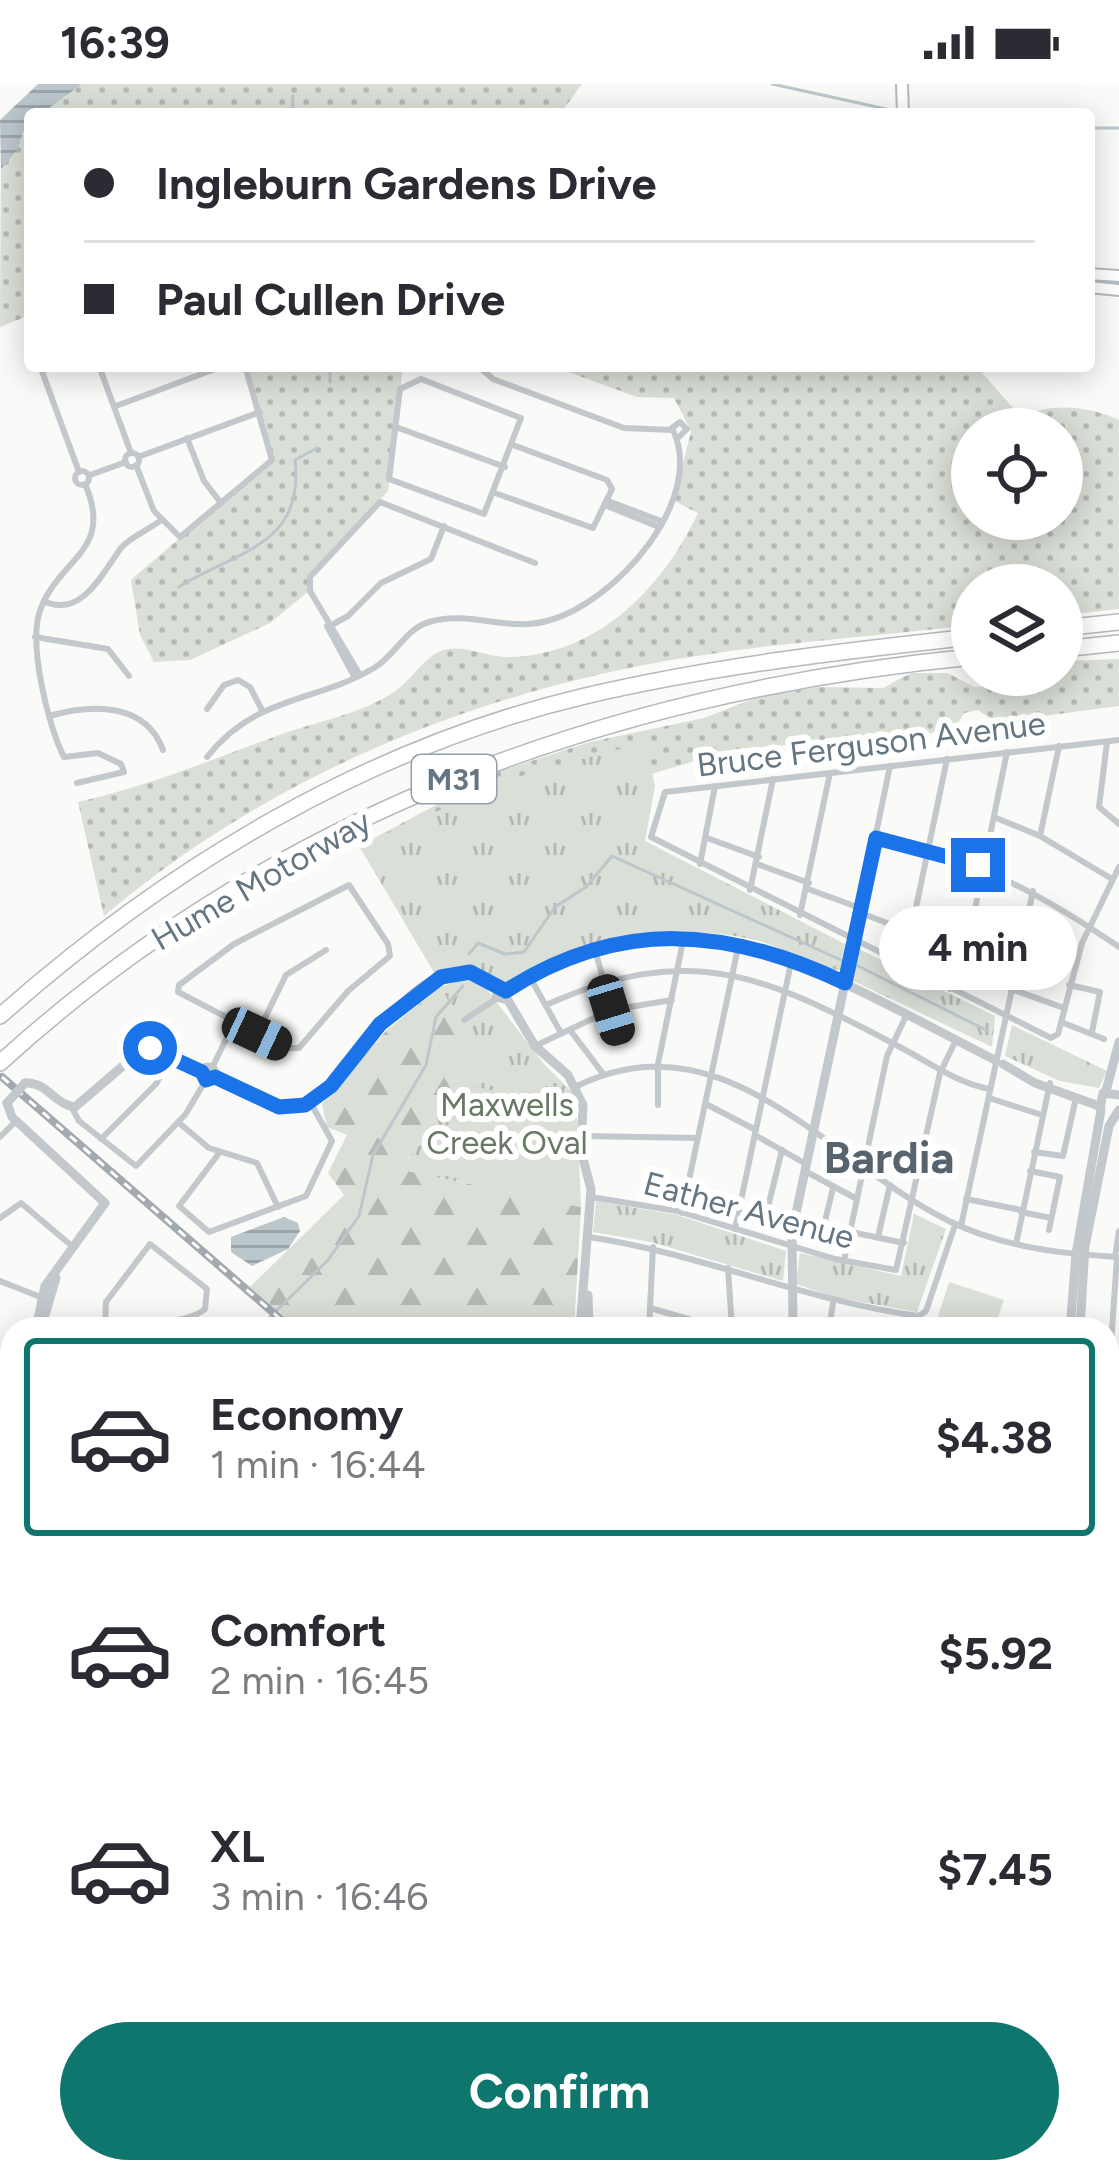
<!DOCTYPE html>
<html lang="en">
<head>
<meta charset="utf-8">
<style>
	:root { --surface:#fff; --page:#f2f2f3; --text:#2b2b33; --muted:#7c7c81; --line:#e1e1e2; --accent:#0f766e }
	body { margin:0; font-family:Figtree,sans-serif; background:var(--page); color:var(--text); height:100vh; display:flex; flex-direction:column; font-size:45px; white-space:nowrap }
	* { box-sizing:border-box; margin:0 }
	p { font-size:39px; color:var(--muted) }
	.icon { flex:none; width:66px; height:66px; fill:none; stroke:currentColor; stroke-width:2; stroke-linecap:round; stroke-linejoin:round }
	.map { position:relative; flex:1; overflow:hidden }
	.details { position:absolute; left:0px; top:1233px; width:1119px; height:867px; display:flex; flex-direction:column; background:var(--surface); border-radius:36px 36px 0 0; box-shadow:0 6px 30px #0003 }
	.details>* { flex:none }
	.guide { position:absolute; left:24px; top:24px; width:1071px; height:264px; border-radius:12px; box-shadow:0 6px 30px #0003; display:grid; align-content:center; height:264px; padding:0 60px; background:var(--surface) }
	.controls { position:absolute; left:951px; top:324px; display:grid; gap:24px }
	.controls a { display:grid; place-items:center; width:132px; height:132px; border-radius:50%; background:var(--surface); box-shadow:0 6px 30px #0003; font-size:60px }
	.end { position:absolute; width:54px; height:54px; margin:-27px; border:15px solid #1a73e8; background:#fff; box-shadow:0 0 0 6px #fff }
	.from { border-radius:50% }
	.bubble { position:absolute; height:84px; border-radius:42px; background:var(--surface); box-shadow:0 6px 30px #0003; font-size:39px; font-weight:700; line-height:84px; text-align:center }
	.car { position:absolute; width:36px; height:72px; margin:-36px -18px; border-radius:15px; box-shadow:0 0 9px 3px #0007; background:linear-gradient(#222 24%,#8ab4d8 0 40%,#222 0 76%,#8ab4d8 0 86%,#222 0) }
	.guide b { display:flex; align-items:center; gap:42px; height:114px; font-size:45px }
	.guide b+b { border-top:3px solid var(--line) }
	.guide i { width:30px; height:30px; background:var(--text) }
	ul { padding:21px 0 0; list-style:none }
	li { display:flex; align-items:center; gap:36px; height:198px; margin:0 24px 18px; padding:0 36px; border:6px solid transparent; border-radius:12px }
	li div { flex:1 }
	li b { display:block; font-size:45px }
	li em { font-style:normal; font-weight:700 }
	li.on { border-color:var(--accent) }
	li>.icon { width:108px; height:108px; stroke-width:1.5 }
	.cta { display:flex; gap:24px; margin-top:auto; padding:24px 60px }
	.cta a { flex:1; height:138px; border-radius:72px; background:var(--accent); color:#fff; font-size:48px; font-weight:700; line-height:138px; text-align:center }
	.status { display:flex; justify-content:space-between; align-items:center; height:84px; padding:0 60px; background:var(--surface); direction:ltr }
	.status svg { height:33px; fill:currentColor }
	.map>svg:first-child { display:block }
	.grass { fill:url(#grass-dots); fill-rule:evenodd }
	.forest { fill:url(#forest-firs) }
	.park { fill:url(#park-tufts) }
	.pitch { fill:#dadfd7 }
	.water { fill:url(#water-rules) }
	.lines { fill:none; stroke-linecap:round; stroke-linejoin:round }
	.stream { stroke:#bbc7cb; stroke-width:3 }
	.secondary-casing { stroke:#b3babf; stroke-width:14 }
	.primary-casing { stroke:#b5babe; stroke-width:15 }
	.motorway-casing { stroke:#b4b9bd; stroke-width:18 }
	.minor { stroke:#c3c8cc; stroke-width:6 }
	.tertiary { stroke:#c3c8cc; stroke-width:9 }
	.secondary { stroke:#fff; stroke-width:10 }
	.primary { stroke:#fff; stroke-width:12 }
	.motorway { stroke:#fff; stroke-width:15 }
	.rail-casing { stroke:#a2aab0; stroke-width:8 }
	.rail { stroke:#fff; stroke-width:3; stroke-dasharray:9; stroke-linecap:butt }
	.tertiary-bridge { stroke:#c3c8cc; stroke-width:9 }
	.route { stroke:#1a73e8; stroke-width:15 }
	.labels { text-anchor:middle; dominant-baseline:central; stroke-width:12; stroke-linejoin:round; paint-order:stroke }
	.shield { fill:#fff; stroke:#939fa8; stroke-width:3 }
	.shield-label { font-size:30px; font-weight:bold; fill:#657683 }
	.street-label { font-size:33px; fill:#657683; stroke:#fff }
	.park-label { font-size:33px; fill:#687a64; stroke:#fff }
	.district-label { font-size:45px; font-weight:bold; fill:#57646e; stroke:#fff }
</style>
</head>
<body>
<div class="status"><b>16:39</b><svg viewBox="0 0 49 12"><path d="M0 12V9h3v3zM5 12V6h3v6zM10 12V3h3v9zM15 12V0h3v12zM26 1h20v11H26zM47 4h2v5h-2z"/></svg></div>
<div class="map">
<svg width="1119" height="2099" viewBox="0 0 1119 2099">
	<defs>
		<pattern id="grass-dots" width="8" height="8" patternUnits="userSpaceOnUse" patternTransform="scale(3)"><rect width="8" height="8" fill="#dadfd7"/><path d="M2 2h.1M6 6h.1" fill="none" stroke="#b4b9b4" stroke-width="1.8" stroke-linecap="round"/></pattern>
		<pattern id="forest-firs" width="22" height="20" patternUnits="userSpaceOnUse" patternTransform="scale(3)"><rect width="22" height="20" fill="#dadfd7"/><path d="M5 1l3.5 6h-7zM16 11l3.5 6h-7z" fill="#b4b9b4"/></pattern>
		<pattern id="park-tufts" width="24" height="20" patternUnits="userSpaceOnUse" patternTransform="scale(3)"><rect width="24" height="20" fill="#dadfd7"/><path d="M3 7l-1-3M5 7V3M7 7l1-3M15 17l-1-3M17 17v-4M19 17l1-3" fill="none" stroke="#b4b9b4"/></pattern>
		<pattern id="water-rules" width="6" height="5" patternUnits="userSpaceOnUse" patternTransform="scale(3)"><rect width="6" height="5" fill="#bbc7cb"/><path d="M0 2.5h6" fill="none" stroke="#9ca6aa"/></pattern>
	</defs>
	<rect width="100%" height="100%" fill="#fafaf8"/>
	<g class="grass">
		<path d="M 82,0 L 582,0 L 560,30 L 41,30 Z"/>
		<path d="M 30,40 L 30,231 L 0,243 L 1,85 Z"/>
		<path d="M 245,282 L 403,282 L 388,407 L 308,495 L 310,506 L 270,539 L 190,576 L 154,578 L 140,551 L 131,496 L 274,373 Z"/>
		<path d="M 552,282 L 976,282 L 1021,333 C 1051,318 1090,322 1119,336 L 1119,525 L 1062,531 L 1062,501 L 972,501 L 972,541 C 878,552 783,558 690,573 C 476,607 270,691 104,832 L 78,718 C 150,702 215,674 285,649 C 320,637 364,629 395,607 C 410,597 420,579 435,570 C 457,556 483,573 506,573 C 596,573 662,505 698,429 L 674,417 L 691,347 L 674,314 L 637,313 ZM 972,345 L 1062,345 L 1062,435 L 972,435 Z"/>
		<path d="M 1119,575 L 1119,622 L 997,638 L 978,626 L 964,629 L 957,641 L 931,649 L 735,665 L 648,691 L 635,755 L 828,852 L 359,762 L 500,687 L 590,658 L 704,634 L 760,612 L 818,603 L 883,604 L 911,589 L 947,589 L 975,603 L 1005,602 L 1029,591 L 1062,591 L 1065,577 Z"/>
	</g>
	<g class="forest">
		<path d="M 440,903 L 471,954 L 446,1014 L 402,1086 L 581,1123 L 574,1245 L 299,1245 L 250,1203 L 344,1111 L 328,1089 L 347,1051 L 327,1043 L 322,1020 L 387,946 Z"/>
		<path d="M 12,1335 L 12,1558 L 0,1559 L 0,1336 Z"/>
		<path d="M 1107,1485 L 1119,1487 L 1119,1858 L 1107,1852 Z"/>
	</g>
	<g class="park">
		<path d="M 645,658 L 655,702 L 645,757 L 847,861 L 841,886 C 813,886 783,862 755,856 C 655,833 593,863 504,899 L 461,882 L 435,890 L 359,762 L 510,695 Z"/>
		<path d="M 859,865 L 995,932 L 992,963 L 853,897 Z"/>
		<path d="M 466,895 L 481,898 L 544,980 L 576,1012 L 581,1123 L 402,1086 L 446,1014 L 471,954 L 440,903 Z"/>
		<path d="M 1012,941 L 1107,987 L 1099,1004 L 1060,997 L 1005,972 Z"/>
		<path d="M 596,1117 L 677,1131 L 786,1167 L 783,1197 L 651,1158 L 593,1148 Z"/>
		<path d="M 914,1130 L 946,1145 L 917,1228 L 834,1213 L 796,1200 L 800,1169 L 901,1192 Z"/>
	</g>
	<g class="pitch">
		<path d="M 461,999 L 568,1025 L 546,1117 L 439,1090 Z"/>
		<path d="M 949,1198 L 1004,1216 L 997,1237 L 985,1233 L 981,1245 L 934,1245 Z"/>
	</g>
	<g class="water">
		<path d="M 38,0 L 82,0 L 41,30 L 30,30 L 17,66 L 1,85 L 0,36 Z"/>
		<path d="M 284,1133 L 298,1139 L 300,1147 L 288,1165 L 252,1182 L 231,1168 L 231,1153 Z"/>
	</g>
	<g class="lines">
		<g class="stream">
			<path d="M 772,0 L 909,30"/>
			<path d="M 292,30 L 293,12"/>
			<path d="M 1089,44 L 1119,44"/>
			<path d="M 330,282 L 330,298"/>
			<path d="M 179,503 C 236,467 305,462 295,376 L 317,364"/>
			<path d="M 469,870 L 478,859 L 505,870 L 524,868 L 555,823 L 586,803 L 612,772 L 841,876"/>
			<path d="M 858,882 L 986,946"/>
			<path d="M 240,1245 L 264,1239 L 328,1176 L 359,1132 L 373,1071 L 426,981 L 436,933 L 463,902"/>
			<path d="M 0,1395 L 12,1391"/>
		</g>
		<g class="secondary-casing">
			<g id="secondary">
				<path d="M 902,0 L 903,30"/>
				<path d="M 1089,190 L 1119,192"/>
				<path d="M 1089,203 L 1119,206"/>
				<path d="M 275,2099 L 286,2088"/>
				<path d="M 286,2099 L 297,2088"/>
			</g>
		</g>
		<g class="primary-casing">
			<g id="primary">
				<path d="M 1107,1307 L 1119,1307"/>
				<path d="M 0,1314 L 12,1311"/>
				<path d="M 1107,1321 L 1119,1322"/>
			</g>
		</g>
		<g class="motorway-casing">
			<g id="motorway">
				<path d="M 1062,544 L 1119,538"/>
				<path d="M 1062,565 L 1119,559"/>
				<path d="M 0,932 C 168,783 365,664 585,612 C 713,582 842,567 972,553"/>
				<path d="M 0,979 C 272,731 610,608 972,573"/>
			</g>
		</g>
		<g class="minor">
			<path d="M 40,282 L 79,388"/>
			<path d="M 99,282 L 131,369"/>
			<path d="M 478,282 L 493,295 L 624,344 L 672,346"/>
			<path d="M 421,295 L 521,334 L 484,430 L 389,395 L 400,305 Z"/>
			<path d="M 116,322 L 223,282"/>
			<path d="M 396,343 L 505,383"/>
			<path d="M 187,354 L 204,397 L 221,419"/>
			<circle cx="132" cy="376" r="7"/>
			<path d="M 138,373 L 260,328"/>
			<path d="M 136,381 L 154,427 L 180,453 L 272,376 L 245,282"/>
			<circle cx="82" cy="394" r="7"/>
			<path d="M 90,391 L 126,378"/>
			<path d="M 85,400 C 114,467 61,473 41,524 C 27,557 48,642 64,673 L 98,669 L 121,680 L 124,688"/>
			<path d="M 495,409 L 593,444 L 612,405 L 607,396 L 513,361"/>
			<path d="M 608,417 L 661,437"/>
			<path d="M 607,422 L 659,443"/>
			<path d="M 310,507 L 310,493 L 380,418 L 535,479"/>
			<path d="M 310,507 L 360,591"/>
			<path d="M 44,517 C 81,535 102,490 121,464 C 131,452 149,446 161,436"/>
			<path d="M 327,542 L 354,592"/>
			<path d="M 328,543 L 348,532 L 381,499 L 431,475 L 444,442"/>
			<path d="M 35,553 L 108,565 L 129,592"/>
			<path d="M 207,625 L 224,601 L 238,596 L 250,603 L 262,626"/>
			<path d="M 53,631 C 93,620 146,619 163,666"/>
			<path d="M 1119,656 L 665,708 L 651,753 L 1051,954 L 1058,950 L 1082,859 L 1119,783"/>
			<path d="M 1107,658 L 1099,723 L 1119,740"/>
			<path d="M 207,673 C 256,611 315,619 374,584 C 395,572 405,545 429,538 C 469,526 507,548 547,537 C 616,519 708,414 672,344 L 680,338 L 687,345 L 679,353"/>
			<path d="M 77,699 L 124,688"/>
			<path d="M 994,733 L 1040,752 L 1112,795"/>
			<path d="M 1040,752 L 1059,662"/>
			<path d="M 707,754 L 759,773"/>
			<path d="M 876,754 C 974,774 1037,807 1119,863"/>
			<path d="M 700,780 L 715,702"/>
			<path d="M 757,780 L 809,799"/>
			<path d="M 349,801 L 388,860 L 390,872 L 348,907 L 299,964 L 286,964 L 178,908 L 179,901 L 234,860 Z"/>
			<path d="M 808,805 L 860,824"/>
			<path d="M 750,806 L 773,695"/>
			<path d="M 861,829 L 913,849"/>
			<path d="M 800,831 L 830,689"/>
			<path d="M 912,855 L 964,874"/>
			<path d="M 596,869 L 619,953"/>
			<path d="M 963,878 L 1012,897"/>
			<path d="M 904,881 L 947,675"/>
			<path d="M 531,895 L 561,949"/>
			<path d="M 845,899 L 890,682"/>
			<path d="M 1069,901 L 1100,908 L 1092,948"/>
			<path d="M 950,905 L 966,869 L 1007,668"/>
			<path d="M 1011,905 L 1064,924"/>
			<path d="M 546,921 C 691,856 766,892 898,962 C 929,978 955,998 989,1005"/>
			<path d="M 464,936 L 496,915"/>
			<path d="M 1061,938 L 1104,955"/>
			<path d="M 570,946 L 604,991"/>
			<path d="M 257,950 L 286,891 L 326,866"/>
			<path d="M 535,962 L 611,926 L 672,916"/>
			<path d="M 212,984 L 234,939"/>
			<path d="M 575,1003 C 724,929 826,1076 949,1137 C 1002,1163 1061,1170 1119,1173"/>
			<path d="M 989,1014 L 1042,1031"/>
			<path d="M 706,1020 L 756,1046"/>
			<path d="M 658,1021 L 658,980 L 683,857"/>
			<path d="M 72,1024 L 79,1037 L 136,1082 L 185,1031 L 206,996"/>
			<path d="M 178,1038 L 209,1064 L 257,1079 L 278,1123"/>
			<path d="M 755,1051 L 806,1080"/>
			<path d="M 582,1052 L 698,1054"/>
			<path d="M 0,1053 L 16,1037"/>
			<path d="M 101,1055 L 156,1000 L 170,973"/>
			<path d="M 220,1068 L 179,1122 L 209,1148 L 306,1112 L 332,1057 L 310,1018"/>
			<path d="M 1034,1068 L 1063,1072 L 1076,1014"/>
			<path d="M 805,1087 L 857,1115"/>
			<path d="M 1030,1087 L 1060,1093 L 1049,1146"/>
			<path d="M 591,1113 L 677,1127 L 835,1175 L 896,1186 L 940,989 L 956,956"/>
			<path d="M 966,1115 L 1021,1126"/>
			<path d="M 768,1123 L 782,1066"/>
			<path d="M 1021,1128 L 1051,1134"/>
			<path d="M 682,1129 L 739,859"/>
			<path d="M 796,1133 L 850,1149"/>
			<path d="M 0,1134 L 21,1119 L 73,1163"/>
			<path d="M 824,1141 L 833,1104"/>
			<path d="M 961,1142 L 1033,807"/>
			<path d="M 735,1145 L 792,874"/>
			<path d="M 851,1148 L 904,1159"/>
			<path d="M 589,1153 C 702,1170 806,1217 919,1232 L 926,1227 L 955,1141"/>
			<path d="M 878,1153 L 890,1101"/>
			<path d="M 1016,1160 L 1050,999"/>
			<path d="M 1115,1173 L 1119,1147"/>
			<path d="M 844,1177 L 887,972 L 906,932"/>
			<path d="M 728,1184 L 732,1245"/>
			<path d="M 0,1197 L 43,1214"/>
			<path d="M 650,1224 L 702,1239 L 731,1239"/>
			<path d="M 42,1241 C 78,1241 180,1247 205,1225 L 207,1205 L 150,1160 L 106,1218 L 105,1241"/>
			<path d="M 649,1245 L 653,1163"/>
			<path d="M 829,1245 L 833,1219"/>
			<path d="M 903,1245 L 905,1230"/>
			<path d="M 1110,1275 L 1117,1173"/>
			<path d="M 0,1569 L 12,1568"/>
			<path d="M 0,1622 L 12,1621"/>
			<path d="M 0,1718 L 12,1688"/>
			<path d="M 0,1864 L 12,1833"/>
			<path d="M 0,1876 L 12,1881"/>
			<path d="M 0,2027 L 2,2018"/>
			<path d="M 0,2058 L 12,2063"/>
			<path d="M 1107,2064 L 1119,2087"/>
			<path d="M 79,2088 L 89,2092 L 86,2099"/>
			<path d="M 669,2088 L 686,2099"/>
			<path d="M 846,2088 L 853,2099"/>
			<path d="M 28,2099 L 31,2088"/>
			<path d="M 193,2099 L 204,2088"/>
			<path d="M 372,2099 L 382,2088"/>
			<path d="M 535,2099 L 546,2088"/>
			<path d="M 610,2099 L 619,2088"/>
			<path d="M 686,2099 L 694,2088"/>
			<path d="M 785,2099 L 804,2088"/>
			<path d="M 917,2099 L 929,2092"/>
			<path d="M 1022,2099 L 1040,2088"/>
		</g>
		<g class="tertiary">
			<path d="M 499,904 L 506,907 L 504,915 L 496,913 Z"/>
			<path d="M 506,907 C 690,792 828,892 995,976"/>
			<path d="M 506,913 L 535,962 L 568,991 L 583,1021 L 581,1067 L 591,1105 L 580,1245"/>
			<path d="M 1003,980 L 1035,999 L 1099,1022"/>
			<circle cx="208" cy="990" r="7"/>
			<path d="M 215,993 C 237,1004 265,1025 291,1023 C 355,1020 389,883 470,888 L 497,905"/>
			<path d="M 25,999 C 46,997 55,1021 75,1023 L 145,963 L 202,988"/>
			<path d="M 1106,1007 L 1119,958"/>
			<path d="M 7,1019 L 12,1033 L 105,1119 L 45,1202 L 36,1245"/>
			<path d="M 1100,1024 L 1103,1009 L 1119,1011"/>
			<path d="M 588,1211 L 589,1245"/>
			<path d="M 42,1241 L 56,1194"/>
			<path d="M 793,1245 L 792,1148 L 845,899"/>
			<path d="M 1070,1245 L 1076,1170 L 1101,1026"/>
			<path d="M 1080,1245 L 1085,1162 L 1109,1042 L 1119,1026"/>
			<path d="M 0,1810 L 12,1815"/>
			<path d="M 91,2088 L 109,2099"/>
			<path d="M 448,2088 L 459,2099"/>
			<path d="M 927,2088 L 933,2099"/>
		</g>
		<use href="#secondary" class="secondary"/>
		<use href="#primary" class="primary"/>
		<use href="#motorway" class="motorway"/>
		<g class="rail-casing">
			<g id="rail">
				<path d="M 2,993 L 292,1245"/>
				<path d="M 1107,2025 L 1119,2046"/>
			</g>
		</g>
		<use href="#rail" class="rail"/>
		<path class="tertiary-bridge" d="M 7,1019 L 25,999"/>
	</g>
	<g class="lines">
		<path class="route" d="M 150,964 L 202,988 L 206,996 L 215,993 L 279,1023 L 305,1021 L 331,1002 L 380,940 L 441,893 L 470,888 L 506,907 C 619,834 728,843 845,899 L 876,754 L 978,781"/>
	</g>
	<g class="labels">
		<rect class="shield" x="412" y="671" width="84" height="48" rx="9"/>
		<g class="shield-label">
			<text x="454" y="695">M31</text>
		</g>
		<g class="street-label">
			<text transform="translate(871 660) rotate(-7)">Bruce Ferguson Avenue</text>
			<text transform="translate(261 796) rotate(-30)">Hume Motorway</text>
			<text transform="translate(749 1126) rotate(15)">Eather Avenue</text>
		</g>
		<g class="park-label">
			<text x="507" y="1020">Maxwells<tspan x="507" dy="38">Creek Oval</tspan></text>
		</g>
		<g class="district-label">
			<text x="889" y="1073">Bardia</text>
		</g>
	</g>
</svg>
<div class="controls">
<a><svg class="icon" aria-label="locate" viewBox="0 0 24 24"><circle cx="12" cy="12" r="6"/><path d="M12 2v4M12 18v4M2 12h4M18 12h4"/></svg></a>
<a><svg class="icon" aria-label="layers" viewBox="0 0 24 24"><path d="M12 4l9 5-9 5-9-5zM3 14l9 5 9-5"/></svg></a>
</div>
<i class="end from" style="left:150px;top:964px"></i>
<i class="end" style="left:978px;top:781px"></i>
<div class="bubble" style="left:879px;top:822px;width:198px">4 min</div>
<i class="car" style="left:611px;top:926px;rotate:163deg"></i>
<i class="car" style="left:257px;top:950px;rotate:115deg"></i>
<div class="guide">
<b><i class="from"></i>Ingleburn Gardens Drive</b>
<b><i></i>Paul Cullen Drive</b>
</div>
<section class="details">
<ul>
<li class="on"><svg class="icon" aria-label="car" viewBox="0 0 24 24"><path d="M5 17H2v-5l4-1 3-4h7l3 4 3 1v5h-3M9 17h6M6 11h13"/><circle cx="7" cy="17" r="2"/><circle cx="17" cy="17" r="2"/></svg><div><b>Economy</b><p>1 min · 16:44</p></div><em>$4.38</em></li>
<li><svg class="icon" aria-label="car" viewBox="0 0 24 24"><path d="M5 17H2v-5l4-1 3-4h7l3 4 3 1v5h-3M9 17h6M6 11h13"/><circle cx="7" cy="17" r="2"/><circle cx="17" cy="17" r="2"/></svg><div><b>Comfort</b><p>2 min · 16:45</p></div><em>$5.92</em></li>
<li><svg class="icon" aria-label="car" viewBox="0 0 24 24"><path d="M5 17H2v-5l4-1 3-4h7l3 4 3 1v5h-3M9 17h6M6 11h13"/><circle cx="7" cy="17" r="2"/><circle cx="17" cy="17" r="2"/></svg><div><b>XL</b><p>3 min · 16:46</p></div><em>$7.45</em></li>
</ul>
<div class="cta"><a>Confirm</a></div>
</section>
</div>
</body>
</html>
